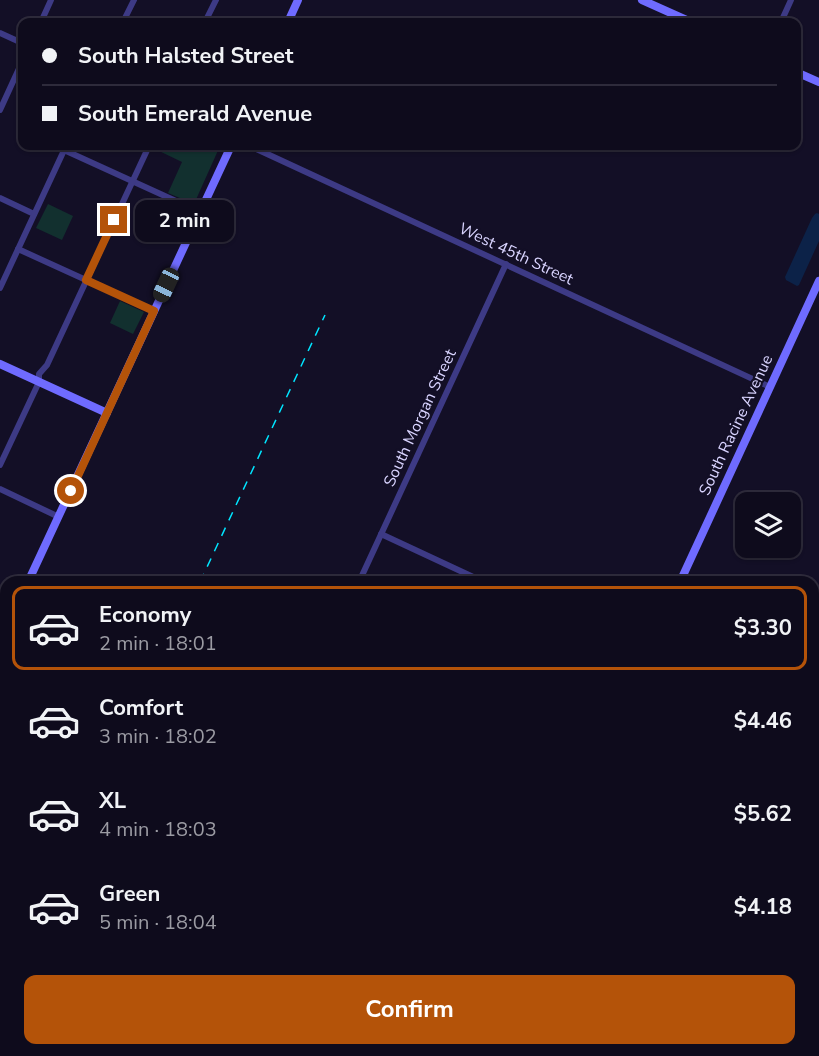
<!DOCTYPE html>
<html lang="en">
<head>
<meta charset="utf-8">
<style>
	:root { --surface:#0e0b1c; --page:#1c1929; --text:#f1f3f6; --muted:#9b9ba3; --line:#2e2b3b; --accent:#b45309 }
	body { margin:0; font-family:"Nunito Sans",sans-serif; background:var(--page); color:var(--text); height:100vh; display:flex; flex-direction:column; font-size:22px; white-space:nowrap }
	* { box-sizing:border-box; margin:0 }
	p { font-size:20px; color:var(--muted) }
	.icon { flex:none; width:33px; height:33px; fill:none; stroke:currentColor; stroke-width:2; stroke-linecap:round; stroke-linejoin:round }
	.map { position:relative; flex:1; overflow:hidden }
	.details { position:absolute; left:0px; top:576px; width:819px; height:480px; display:flex; flex-direction:column; background:var(--surface); border-radius:18px 18px 0 0; box-shadow:0 2px 4px #0004,0 0 0 2px var(--line) }
	.details>* { flex:none }
	.hud { position:absolute; left:18px; top:18px; width:783px; height:132px; border-radius:12px; box-shadow:0 2px 4px #0004,0 0 0 2px var(--line); display:grid; align-content:center; height:132px; padding:0 24px; background:var(--surface) }
	.tools { position:absolute; left:735px; top:492px; display:grid; gap:12px }
	.tools a { display:grid; place-items:center; width:66px; height:66px; border-radius:12px; background:var(--surface); box-shadow:0 2px 4px #0004,0 0 0 2px var(--line); font-size:30px }
	.end { position:absolute; width:27px; height:27px; margin:-14px; border:8px solid #b45309; background:#fff; box-shadow:0 0 0 3px #fff }
	.from { border-radius:50% }
	.bubble { position:absolute; height:42px; border-radius:12px; background:var(--surface); box-shadow:0 2px 4px #0004,0 0 0 2px var(--line); font-size:20px; font-weight:700; line-height:42px; text-align:center }
	.car { position:absolute; width:18px; height:36px; margin:-18px -9px; border-radius:8px; box-shadow:0 0 4px 2px #0007; background:linear-gradient(#222 24%,#8ab4d8 0 40%,#222 0 76%,#8ab4d8 0 86%,#222 0) }
	.hud b { display:flex; align-items:center; gap:21px; height:57px; font-size:22px }
	.hud b+b { border-top:2px solid var(--line) }
	.hud i { width:15px; height:15px; background:var(--text) }
	ul { padding:10px 0 0; list-style:none }
	li { display:flex; align-items:center; gap:18px; height:84px; margin:0 12px 9px; padding:0 12px; border:3px solid transparent; border-radius:12px }
	li div { flex:1 }
	li b { display:block; font-size:22px }
	li em { font-style:normal; font-weight:700 }
	li.active { border-color:var(--accent) }
	li>.icon { width:54px; height:54px; stroke-width:1.5 }
	.action { display:flex; gap:12px; margin-top:auto; padding:12px 24px }
	.action a { flex:1; height:69px; border-radius:12px; background:var(--accent); color:#fff; font-size:24px; font-weight:700; line-height:69px; text-align:center }
	.map>svg:first-child { display:block }
	.green { fill:#12302f }
	.water { fill:#0c2248 }
	.lines { fill:none; stroke-linecap:round; stroke-linejoin:round }
	.street { stroke:#3d3a85; stroke-width:6 }
	.secondary { stroke:#6f6bff; stroke-width:8 }
	.rail { stroke:#00e5ff; stroke-width:1.5; stroke-dasharray:9 8; stroke-linecap:butt }
	.route { stroke:#b45309; stroke-width:8 }
	.labels { text-anchor:middle; dominant-baseline:central; stroke-width:4.5; stroke-linejoin:round; paint-order:stroke }
	.street-label { font-size:16px; fill:#d9d4ff; stroke:#130f26 }
</style>
</head>
<body>
<div class="map">
<svg width="819" height="1056" viewBox="0 0 819 1056">
	<rect width="100%" height="100%" fill="#130f26"/>
	<g class="green">
		<path d="M 156,146 L 220,146 L 194,204 L 168,193 L 182,162 L 155,149 Z"/>
		<path d="M 48,204 L 73,216 L 62,240 L 36,228 Z"/>
		<path d="M 120,301 L 144,312 L 133,334 L 110,323 Z"/>
	</g>
	<path class="water" d="M 817,213 L 819,214 L 819,241 L 799,285 L 797,286 L 786,280 L 785,277 L 812,218 L 815,214 Z"/>
	<g class="lines">
		<g class="street">
			<path d="M 41,22 L 51,0"/>
			<path d="M 123,22 L 134,0"/>
			<path d="M 205,22 L 216,0"/>
			<path d="M 781,22 L 791,0"/>
			<path d="M 0,33 L 22,43"/>
			<path d="M 0,110 L 22,62"/>
			<path d="M 250,146 L 770,387"/>
			<path d="M 64,150 L 200,212"/>
			<path d="M 0,198 L 34,214"/>
			<path d="M 18,249 L 154,311"/>
			<path d="M 0,288 L 66,146"/>
			<path d="M 0,465 L 39,382 L 39,374 L 47,365 L 149,146"/>
			<path d="M 0,489 L 59,517"/>
			<path d="M 381,534 L 484,582"/>
			<path d="M 359,582 L 506,264"/>
			<path d="M 813,779 L 819,766"/>
			<path d="M 813,848 L 819,851"/>
			<path d="M 813,962 L 819,965"/>
			<path d="M 775,1050 L 788,1056"/>
			<path d="M 138,1056 L 141,1050"/>
			<path d="M 683,1056 L 686,1050"/>
		</g>
		<g class="secondary">
			<path d="M 642,0 L 691,22"/>
			<path d="M 288,22 L 298,0"/>
			<path d="M 796,72 L 819,82"/>
			<path d="M 0,364 L 107,413"/>
			<path d="M 28,582 L 231,146"/>
			<path d="M 680,582 L 819,281"/>
			<path d="M 0,593 L 6,594"/>
			<path d="M 0,600 L 6,603"/>
			<path d="M 0,642 L 6,629"/>
			<path d="M 813,734 L 819,737"/>
			<path d="M 0,1022 L 6,1025"/>
			<path d="M 61,1050 L 74,1056"/>
			<path d="M 480,1056 L 484,1050"/>
		</g>
		<g class="rail">
			<path d="M 200,582 L 325,315"/>
			<path d="M 0,789 L 6,787"/>
			<path d="M 0,913 L 6,916"/>
			<path d="M 0,924 L 6,927"/>
			<path d="M 813,1012 L 819,999"/>
			<path d="M 269,1050 L 282,1056"/>
			<path d="M 292,1050 L 305,1056"/>
			<path d="M 792,1056 L 795,1050"/>
		</g>
	</g>
	<g class="lines">
		<path class="route" d="M 71,491 L 154,311 L 86,280 L 114,220"/>
	</g>
	<g class="labels">
		<g class="street-label">
			<text transform="translate(516 254) rotate(25)">West 45th Street</text>
			<text transform="translate(420 418) rotate(-65)">South Morgan Street</text>
			<text transform="translate(736 425) rotate(-65)">South Racine Avenue</text>
		</g>
	</g>
</svg>
<div class="tools">
<a><svg class="icon" aria-label="layers" viewBox="0 0 24 24"><path d="M12 4l9 5-9 5-9-5zM3 14l9 5 9-5"/></svg></a>
</div>
<i class="end from" style="left:71px;top:491px"></i>
<i class="end" style="left:114px;top:220px"></i>
<div class="bubble" style="left:135px;top:200px;width:99px">2 min</div>
<i class="car" style="left:166px;top:285px;rotate:205deg"></i>
<div class="hud">
<b><i class="from"></i>South Halsted Street</b>
<b><i></i>South Emerald Avenue</b>
</div>
<section class="details">
<ul>
<li class="active"><svg class="icon" aria-label="car" viewBox="0 0 24 24"><path d="M5 17H2v-5l4-1 3-4h7l3 4 3 1v5h-3M9 17h6M6 11h13"/><circle cx="7" cy="17" r="2"/><circle cx="17" cy="17" r="2"/></svg><div><b>Economy</b><p>2 min · 18:01</p></div><em>$3.30</em></li>
<li><svg class="icon" aria-label="car" viewBox="0 0 24 24"><path d="M5 17H2v-5l4-1 3-4h7l3 4 3 1v5h-3M9 17h6M6 11h13"/><circle cx="7" cy="17" r="2"/><circle cx="17" cy="17" r="2"/></svg><div><b>Comfort</b><p>3 min · 18:02</p></div><em>$4.46</em></li>
<li><svg class="icon" aria-label="car" viewBox="0 0 24 24"><path d="M5 17H2v-5l4-1 3-4h7l3 4 3 1v5h-3M9 17h6M6 11h13"/><circle cx="7" cy="17" r="2"/><circle cx="17" cy="17" r="2"/></svg><div><b>XL</b><p>4 min · 18:03</p></div><em>$5.62</em></li>
<li><svg class="icon" aria-label="car" viewBox="0 0 24 24"><path d="M5 17H2v-5l4-1 3-4h7l3 4 3 1v5h-3M9 17h6M6 11h13"/><circle cx="7" cy="17" r="2"/><circle cx="17" cy="17" r="2"/></svg><div><b>Green</b><p>5 min · 18:04</p></div><em>$4.18</em></li>
</ul>
<div class="action"><a>Confirm</a></div>
</section>
</div>
</body>
</html>
